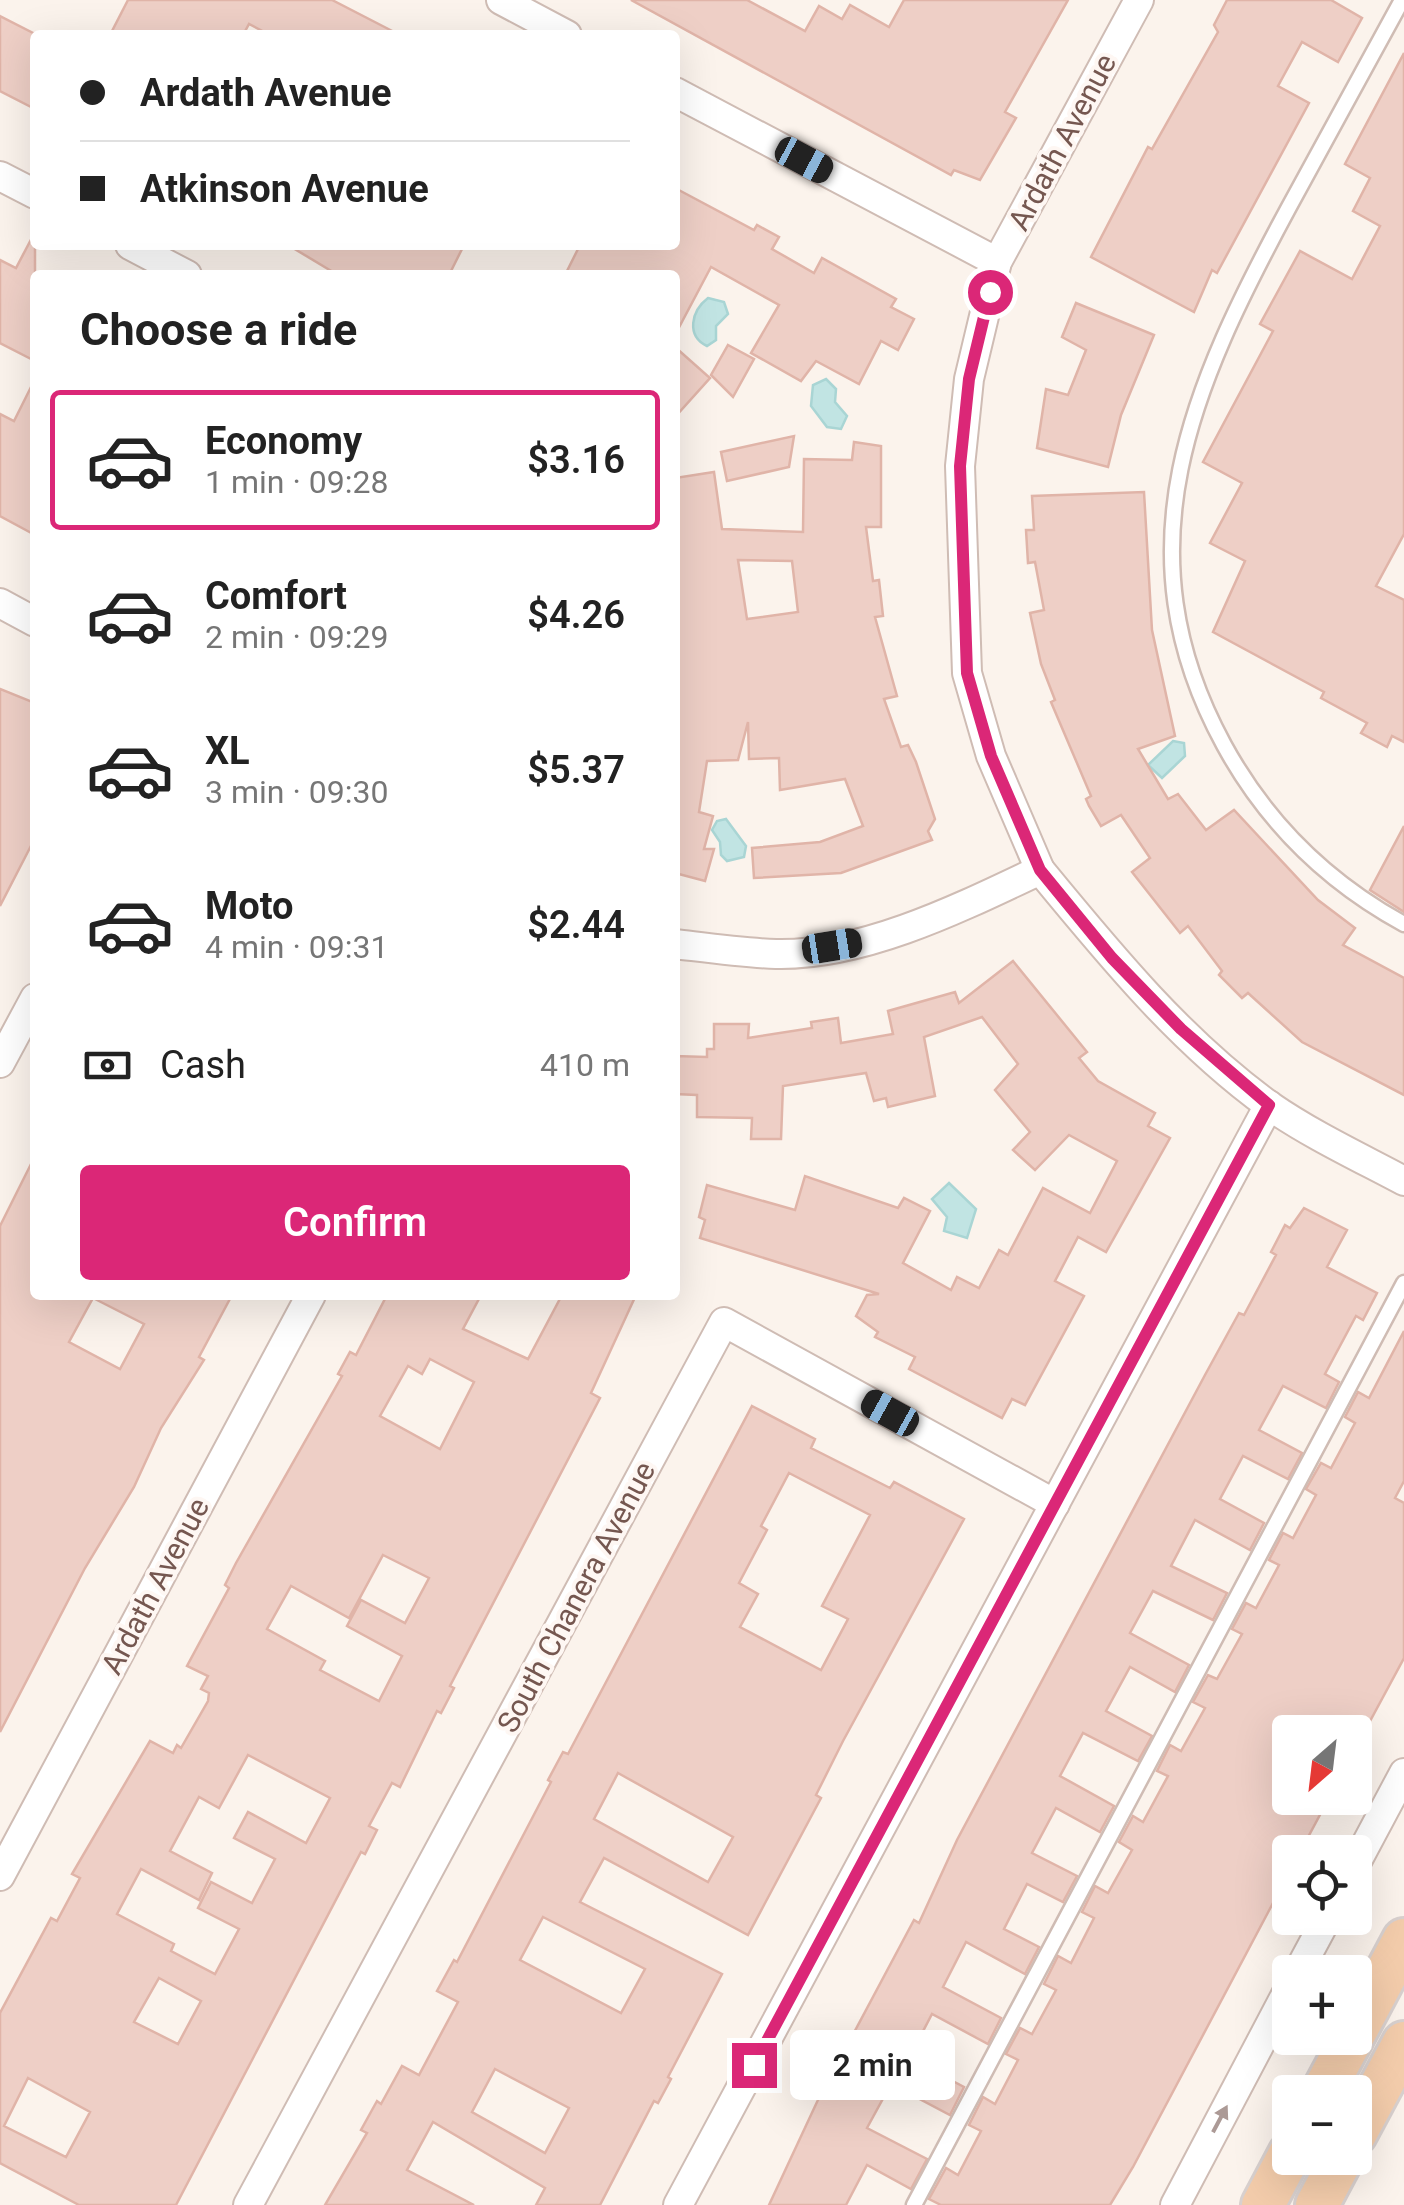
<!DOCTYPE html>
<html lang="en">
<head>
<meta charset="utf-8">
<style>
	:root { --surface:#fff; --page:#f6f6f6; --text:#222; --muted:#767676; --line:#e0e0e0; --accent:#db2777 }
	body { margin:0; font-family:Roboto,sans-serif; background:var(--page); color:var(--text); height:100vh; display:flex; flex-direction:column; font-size:38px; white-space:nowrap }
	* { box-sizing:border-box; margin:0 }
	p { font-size:32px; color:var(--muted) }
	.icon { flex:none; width:55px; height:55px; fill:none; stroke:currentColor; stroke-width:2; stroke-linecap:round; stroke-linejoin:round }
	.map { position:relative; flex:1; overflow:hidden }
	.sheet { position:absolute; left:30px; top:270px; width:650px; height:1030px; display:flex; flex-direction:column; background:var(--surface); border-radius:10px; box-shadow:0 10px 40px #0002 }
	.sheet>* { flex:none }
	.guide { position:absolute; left:30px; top:30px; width:650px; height:220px; border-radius:10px; box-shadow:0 10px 40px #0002; display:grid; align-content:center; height:220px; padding:0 50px; background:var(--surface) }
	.needle { width:65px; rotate:208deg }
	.buttons { position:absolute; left:1272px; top:1715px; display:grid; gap:20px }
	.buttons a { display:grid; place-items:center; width:100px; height:100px; border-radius:10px; background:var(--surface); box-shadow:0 10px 40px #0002; font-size:50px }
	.end { position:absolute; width:45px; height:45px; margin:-22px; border:12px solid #db2777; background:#fff; box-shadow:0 0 0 5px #fff }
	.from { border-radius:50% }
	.bubble { position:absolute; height:70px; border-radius:10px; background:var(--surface); box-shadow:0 10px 40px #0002; font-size:32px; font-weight:600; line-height:70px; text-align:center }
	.car { position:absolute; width:30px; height:60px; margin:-30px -15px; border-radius:12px; box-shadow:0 0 8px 2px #0007; background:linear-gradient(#222 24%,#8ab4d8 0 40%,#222 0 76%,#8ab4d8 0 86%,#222 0) }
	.guide b { display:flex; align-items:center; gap:35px; height:95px; font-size:38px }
	.guide b+b { border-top:2px solid var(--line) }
	.guide i { width:25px; height:25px; background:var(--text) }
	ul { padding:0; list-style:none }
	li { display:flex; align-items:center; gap:30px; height:140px; margin:0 20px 15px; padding:0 30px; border:5px solid transparent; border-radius:10px }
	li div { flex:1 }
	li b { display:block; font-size:38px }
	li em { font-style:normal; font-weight:600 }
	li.current { border-color:var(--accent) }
	li>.icon { width:90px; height:90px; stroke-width:1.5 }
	h2 { padding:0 50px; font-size:45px; line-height:120px }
	.pay { display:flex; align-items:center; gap:25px; height:110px; padding:0 50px; font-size:38px }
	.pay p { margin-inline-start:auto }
	.cta { display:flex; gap:20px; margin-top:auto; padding:20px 50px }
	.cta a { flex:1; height:115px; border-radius:10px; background:var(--accent); color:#fff; font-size:40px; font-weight:600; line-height:115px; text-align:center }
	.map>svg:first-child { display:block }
	.water { fill:#c1e4e3; stroke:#a9d5d4; stroke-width:2.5 }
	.building { fill:#eecfc6; stroke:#e0b4a8; stroke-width:2.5; fill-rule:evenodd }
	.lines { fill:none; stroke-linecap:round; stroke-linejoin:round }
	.service-casing { stroke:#cfbcb4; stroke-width:19 }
	.minor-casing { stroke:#cfbcb4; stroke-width:32 }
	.primary-casing { stroke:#d8d0ce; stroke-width:48 }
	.service { stroke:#fff; stroke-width:14 }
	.minor { stroke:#fff; stroke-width:28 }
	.primary { stroke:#f3ccab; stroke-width:42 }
	.oneway { fill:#ac9a96 }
	.route { stroke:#db2777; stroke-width:12 }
	.labels { text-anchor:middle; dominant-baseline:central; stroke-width:8; stroke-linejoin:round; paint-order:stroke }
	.street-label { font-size:30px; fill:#755750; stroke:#fef7f3 }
</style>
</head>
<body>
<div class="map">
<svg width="1404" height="2205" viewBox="0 0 1404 2205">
	<rect width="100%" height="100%" fill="#fbf3ec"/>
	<g class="water">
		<path d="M 708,298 L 724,302 L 728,314 L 716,326 L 716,340 L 707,346 C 686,336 691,311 708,298 Z"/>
		<path d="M 826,379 L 836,389 L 835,402 L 847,416 L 841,429 L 827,427 L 811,406 L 813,385 Z"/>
		<path d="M 1173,741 L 1184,743 L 1185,756 L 1162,778 L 1148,765 Z"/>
		<path d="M 726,819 L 746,846 L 744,857 L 727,861 L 721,855 L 720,842 L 712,830 L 717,821 Z"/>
		<path d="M 949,1183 L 976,1209 L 967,1238 L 944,1231 L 947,1217 L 932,1199 Z"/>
	</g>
	<g class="building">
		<path d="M 128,0 L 332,0 L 400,35 L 270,35 L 249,24 L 243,35 L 110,35 Z"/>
		<path d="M 631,0 L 747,0 L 805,31 L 819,6 L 842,19 L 850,5 L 889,27 L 904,0 L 1068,0 L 1005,112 L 1016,118 L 980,180 L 954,170 L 951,175 Z"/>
		<path d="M 1227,0 L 1331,0 L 1362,18 L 1338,62 L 1302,42 L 1278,86 L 1309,103 L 1217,273 L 1212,270 L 1194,312 L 1091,257 L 1148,147 L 1152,149 L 1218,32 L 1214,25 Z"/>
		<path d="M 0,16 L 35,34 L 35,109 L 0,91 Z"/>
		<path d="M 1404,53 L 1404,534 L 1376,586 L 1404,600 L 1404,742 L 1392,736 L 1387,747 L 1361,733 L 1367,723 L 1321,698 L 1324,692 L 1213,632 L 1245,561 L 1210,543 L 1242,483 L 1203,462 L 1273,331 L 1260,324 L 1300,251 L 1352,279 L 1380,226 L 1353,211 L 1370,178 L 1345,164 Z"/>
		<path d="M 675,188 L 754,230 L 757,225 L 779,237 L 772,249 L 814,273 L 822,258 L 896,299 L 891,307 L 914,319 L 898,350 L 881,341 L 859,384 L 816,361 L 801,381 L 751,353 L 779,305 L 711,267 L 675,335 L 675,275 L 565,275 L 580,245 L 675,245 Z"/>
		<path d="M 35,232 L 35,361 L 0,343 L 0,260 L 16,268 Z"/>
		<path d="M 288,245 L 464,245 L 449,275 L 338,275 Z"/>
		<path d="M 1076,303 L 1154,335 L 1121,415 L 1108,467 L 1037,448 L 1046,389 L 1068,395 L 1086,350 L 1062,337 Z"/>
		<path d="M 728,345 L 754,359 L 733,397 L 711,375 Z"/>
		<path d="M 675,347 L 710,378 L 675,417 Z"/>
		<path d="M 35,379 L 35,535 L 0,516 L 0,414 L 14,421 Z"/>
		<path d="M 794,436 L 789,467 L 727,481 L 721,452 Z"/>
		<path d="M 854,442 L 881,446 L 881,527 L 866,527 L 873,581 L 879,580 L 883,616 L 875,617 L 897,696 L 884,699 L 901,747 L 908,745 L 916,762 L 935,819 L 928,831 L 932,840 L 841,873 L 754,878 L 752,848 L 820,842 L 863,826 L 845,779 L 780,790 L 779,758 L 749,759 L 748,722 L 738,760 L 707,761 L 699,812 L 713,816 L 704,849 L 714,849 L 705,881 L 675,873 L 675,478 L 714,472 L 722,529 L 803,532 L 804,459 L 852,460 ZM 738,560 L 792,561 L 798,612 L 747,619 Z"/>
		<path d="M 1144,492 L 1152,630 L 1175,736 L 1138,749 L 1168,799 L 1178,794 L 1206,830 L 1234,810 L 1318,900 L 1355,928 L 1343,945 L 1404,978 L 1404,1095 L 1302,1042 L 1248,993 L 1242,998 L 1219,975 L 1222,971 L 1188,926 L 1180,933 L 1132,872 L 1150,858 L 1121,815 L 1101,826 L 1089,806 L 1086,799 L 1091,796 L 1051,702 L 1055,700 L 1041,664 L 1030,613 L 1044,610 L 1035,562 L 1028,563 L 1026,530 L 1034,530 L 1032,496 Z"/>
		<path d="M 0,689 L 35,703 L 35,838 L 0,906 Z"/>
		<path d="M 1404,826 L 1404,912 L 1370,890 Z"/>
		<path d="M 1013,961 L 1087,1052 L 1079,1058 L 1098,1081 L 1155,1113 L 1148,1126 L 1170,1138 L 1106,1252 L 1078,1237 L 1055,1281 L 1084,1296 L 1025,1405 L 1012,1399 L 1002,1418 L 909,1369 L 915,1357 L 875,1337 L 878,1332 L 856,1316 L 867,1295 L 879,1294 L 700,1238 L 705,1220 L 699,1217 L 707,1185 L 795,1210 L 805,1176 L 898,1208 L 904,1198 L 930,1211 L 903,1263 L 951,1290 L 957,1277 L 979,1288 L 999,1250 L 1008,1255 L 1043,1188 L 1090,1213 L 1117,1161 L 1069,1135 L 1035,1170 L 1013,1150 L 1030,1132 L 995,1090 L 1018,1064 L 982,1017 L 924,1037 L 935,1096 L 888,1107 L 886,1098 L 874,1101 L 866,1073 L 783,1086 L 781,1139 L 751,1139 L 752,1118 L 697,1117 L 697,1095 L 675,1094 L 675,1056 L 707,1057 L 707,1049 L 714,1049 L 714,1024 L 749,1024 L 748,1038 L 812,1028 L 811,1022 L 838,1018 L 841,1043 L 893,1034 L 888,1011 L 955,992 L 959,1003 Z"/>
		<path d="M 35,1156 L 35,1295 L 232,1295 L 199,1357 L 204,1360 L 161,1428 L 134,1487 L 85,1568 L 0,1732 L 0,1226 ZM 93,1298 L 144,1324 L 120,1369 L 69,1342 Z"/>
		<path d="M 1304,1208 L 1347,1230 L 1327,1267 L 1377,1293 L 1363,1320 L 1356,1316 L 1325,1374 L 1339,1382 L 1326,1408 L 1283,1386 L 1259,1430 L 1302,1453 L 1288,1479 L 1243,1456 L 1220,1499 L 1264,1523 L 1250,1550 L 1195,1520 L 1171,1566 L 1227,1593 L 1213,1620 L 1153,1591 L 1130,1633 L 1189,1665 L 1175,1692 L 1130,1667 L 1106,1711 L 1152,1736 L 1138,1761 L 1083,1733 L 1060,1776 L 1114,1806 L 1100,1832 L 1056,1808 L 1032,1853 L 1077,1876 L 1063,1902 L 1027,1884 L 1004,1929 L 1039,1947 L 1025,1974 L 966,1942 L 943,1987 L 1001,2018 L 988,2044 L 932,2014 L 909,2058 L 964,2087 L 950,2115 L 891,2084 L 867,2128 L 927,2159 L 911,2189 L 867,2165 L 846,2205 L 769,2205 L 817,2102 L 914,1920 L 919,1923 L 957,1840 L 1205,1375 L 1239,1313 L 1244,1315 L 1276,1255 L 1271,1252 L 1285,1225 L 1290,1228 Z"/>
		<path d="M 387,1295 L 481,1295 L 463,1329 L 528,1359 L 562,1295 L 636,1295 L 591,1393 L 600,1398 L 450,1686 L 454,1688 L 441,1713 L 437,1711 L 400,1787 L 392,1783 L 369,1826 L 377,1830 L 365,1854 L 361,1852 L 176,2205 L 79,2205 L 0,2163 L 0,2013 L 51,1918 L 57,1921 L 80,1878 L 72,1874 L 150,1741 L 173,1753 L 177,1745 L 181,1748 L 208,1701 L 209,1693 L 201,1689 L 208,1676 L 187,1666 L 229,1588 L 225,1585 L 236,1563 L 342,1376 L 338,1374 L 350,1352 L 356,1355 ZM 430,1359 L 474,1382 L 440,1449 L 380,1416 L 408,1366 L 422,1374 ZM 383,1555 L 429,1578 L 405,1623 L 361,1600 L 347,1626 L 402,1656 L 379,1701 L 320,1670 L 325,1661 L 267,1629 L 291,1586 L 349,1618 ZM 248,1755 L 330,1798 L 306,1843 L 248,1812 L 234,1838 L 275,1859 L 252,1903 L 211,1882 L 198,1908 L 239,1929 L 215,1974 L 171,1951 L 174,1944 L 117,1914 L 141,1869 L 199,1900 L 212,1873 L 170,1851 L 199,1797 L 219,1808 ZM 159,1978 L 201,2001 L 178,2044 L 134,2022 ZM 28,2078 L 90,2112 L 66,2157 L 4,2126 Z"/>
		<path d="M 1404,1331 L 1404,1481 L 1395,1498 L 1404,1503 L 1404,1658 L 1355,1749 L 1355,1732 L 1290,1732 L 1290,1798 L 1329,1798 L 1300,1852 L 1290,1852 L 1290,1871 L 1133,2167 L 1110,2205 L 941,2205 L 929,2199 L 946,2168 L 958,2175 L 981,2131 L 969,2125 L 983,2097 L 995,2104 L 1018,2060 L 1006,2054 L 1020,2028 L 1032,2034 L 1056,1990 L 1044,1984 L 1058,1956 L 1071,1963 L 1094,1918 L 1082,1912 L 1095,1886 L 1108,1893 L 1132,1850 L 1119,1842 L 1133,1816 L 1143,1822 L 1168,1776 L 1157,1771 L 1170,1745 L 1181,1751 L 1205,1708 L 1193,1702 L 1208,1675 L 1217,1679 L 1242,1634 L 1232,1629 L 1246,1603 L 1256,1608 L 1279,1565 L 1269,1560 L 1283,1533 L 1293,1538 L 1316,1495 L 1306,1489 L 1321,1463 L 1331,1468 L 1355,1423 L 1345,1417 L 1358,1392 L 1369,1398 Z"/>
		<path d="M 752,1406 L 815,1439 L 811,1448 L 890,1488 L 894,1482 L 964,1519 L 843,1741 L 816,1795 L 821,1798 L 764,1905 L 748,1935 L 604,1858 L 580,1902 L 722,1974 L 668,2077 L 671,2079 L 658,2103 L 654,2101 L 600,2205 L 536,2205 L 545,2188 L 433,2122 L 407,2170 L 474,2205 L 325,2205 L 367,2133 L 361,2130 L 377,2101 L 381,2104 L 402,2066 L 419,2075 L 458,2002 L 437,1991 L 454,1960 L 457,1962 L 551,1782 L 548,1780 L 563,1752 L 568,1754 ZM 789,1473 L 870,1515 L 822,1606 L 848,1619 L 821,1670 L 740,1627 L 758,1594 L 739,1583 L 767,1530 L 761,1526 ZM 618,1773 L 733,1837 L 708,1882 L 594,1819 ZM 543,1917 L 645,1969 L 621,2013 L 520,1960 ZM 495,2069 L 569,2108 L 545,2153 L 472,2112 Z"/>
	</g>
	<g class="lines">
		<g class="service-casing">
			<g id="service">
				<path d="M 1402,0 C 1364,69 1327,138 1289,207 C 1193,385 1117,549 1224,745 C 1266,822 1327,882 1404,924"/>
				<path d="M 914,2205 L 1404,1283"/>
			</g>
		</g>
		<g class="minor-casing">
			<g id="minor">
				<path d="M 501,0 L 567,35"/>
				<path d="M 675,92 L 997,262"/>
				<path d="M 0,176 L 35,194"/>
				<path d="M 130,245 L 187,275"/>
				<path d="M 0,603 L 35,622"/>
				<path d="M 1040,870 L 991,756 L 967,673 L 960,466 L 969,379 L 997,262 L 1139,0"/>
				<path d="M 675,944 C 708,948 742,953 776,954 C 864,956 962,907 1040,870 C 1109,954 1181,1042 1270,1106 C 1312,1135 1359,1157 1404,1181"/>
				<path d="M 0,1063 L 35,998"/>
				<path d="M 1355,1865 L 1404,1773"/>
				<path d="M 0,1876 L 311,1295"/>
				<path d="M 1298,1972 L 1327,1918"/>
				<path d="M 248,2205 L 724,1322 L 1055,1504"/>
				<path d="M 678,2205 L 1269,1105"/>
				<path d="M 1175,2205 L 1290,1987"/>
			</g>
		</g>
		<g class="primary-casing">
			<g id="primary">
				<path d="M 1355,2032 L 1404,1940"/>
				<path d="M 1323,2092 L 1352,2038"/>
				<path d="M 1355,2134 L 1404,2043"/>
				<path d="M 1263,2205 L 1290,2154"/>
				<path d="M 1317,2205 L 1342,2158"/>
			</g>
		</g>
		<use href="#service" class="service"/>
		<use href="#minor" class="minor"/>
		<use href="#primary" class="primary"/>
	</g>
	<defs><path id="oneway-solid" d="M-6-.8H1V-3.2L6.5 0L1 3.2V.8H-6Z" transform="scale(2.5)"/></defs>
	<use class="oneway" href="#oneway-solid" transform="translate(1220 2119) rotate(-62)"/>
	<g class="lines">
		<path class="route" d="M 754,2065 L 1269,1105 L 1181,1029 L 1112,958 L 1040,870 L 991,756 L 967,673 L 960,466 L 969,379 L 990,292"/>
	</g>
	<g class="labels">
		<g class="street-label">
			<text transform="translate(1062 142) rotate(-62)">Ardath Avenue</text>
			<text transform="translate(155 1586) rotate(-62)">Ardath Avenue</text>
			<text transform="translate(576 1597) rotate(-62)">South Chanera Avenue</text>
		</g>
	</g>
</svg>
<div class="buttons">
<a><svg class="needle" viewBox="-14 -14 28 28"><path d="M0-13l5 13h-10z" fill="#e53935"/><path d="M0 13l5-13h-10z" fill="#767676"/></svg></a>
<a><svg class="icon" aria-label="locate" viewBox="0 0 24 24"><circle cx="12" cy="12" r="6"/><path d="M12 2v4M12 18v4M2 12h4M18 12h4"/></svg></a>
<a>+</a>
<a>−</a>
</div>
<i class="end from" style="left:990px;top:292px"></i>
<i class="end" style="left:754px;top:2065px"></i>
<div class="bubble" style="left:790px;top:2030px;width:165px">2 min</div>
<i class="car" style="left:804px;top:160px;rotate:118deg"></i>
<i class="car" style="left:832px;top:946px;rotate:81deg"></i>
<i class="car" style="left:890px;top:1413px;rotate:299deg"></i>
<div class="guide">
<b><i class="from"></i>Ardath Avenue</b>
<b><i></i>Atkinson Avenue</b>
</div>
<section class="sheet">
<h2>Choose a ride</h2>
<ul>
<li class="current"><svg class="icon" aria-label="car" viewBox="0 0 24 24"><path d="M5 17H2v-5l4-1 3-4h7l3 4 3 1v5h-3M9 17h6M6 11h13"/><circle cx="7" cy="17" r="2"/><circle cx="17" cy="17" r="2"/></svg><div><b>Economy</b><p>1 min · 09:28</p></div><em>$3.16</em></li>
<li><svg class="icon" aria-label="car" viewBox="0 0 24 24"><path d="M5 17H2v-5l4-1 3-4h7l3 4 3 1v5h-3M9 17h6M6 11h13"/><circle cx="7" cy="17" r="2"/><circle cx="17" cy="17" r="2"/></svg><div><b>Comfort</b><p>2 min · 09:29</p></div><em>$4.26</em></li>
<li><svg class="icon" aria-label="car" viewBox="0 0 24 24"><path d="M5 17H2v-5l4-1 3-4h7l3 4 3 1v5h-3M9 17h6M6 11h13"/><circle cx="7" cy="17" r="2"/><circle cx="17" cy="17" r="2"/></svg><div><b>XL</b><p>3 min · 09:30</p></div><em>$5.37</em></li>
<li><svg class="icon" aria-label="car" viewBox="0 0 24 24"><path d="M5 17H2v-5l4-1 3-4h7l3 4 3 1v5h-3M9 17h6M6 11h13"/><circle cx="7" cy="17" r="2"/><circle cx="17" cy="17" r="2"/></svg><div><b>Moto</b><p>4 min · 09:31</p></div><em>$2.44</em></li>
</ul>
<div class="pay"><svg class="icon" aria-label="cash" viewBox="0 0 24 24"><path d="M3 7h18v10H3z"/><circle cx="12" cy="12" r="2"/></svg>Cash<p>410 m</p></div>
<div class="cta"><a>Confirm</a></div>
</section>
</div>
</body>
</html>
